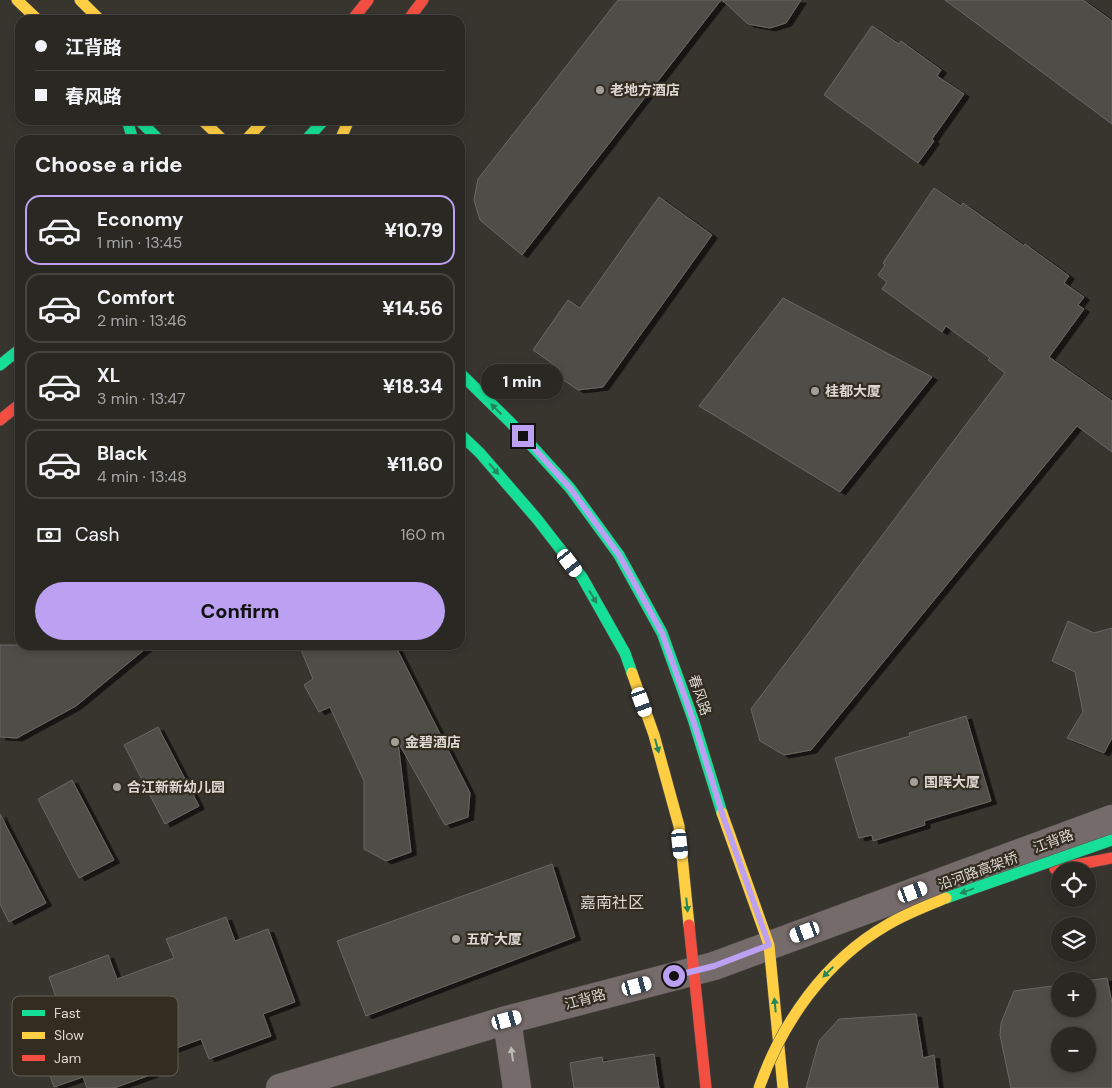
<!DOCTYPE html>
<html lang="en">
<head>
<meta charset="utf-8">
<style>
	:root { --surface:#2a2823; --page:#32302b; --text:#f1f3f6; --muted:#a5a6a6; --line:#464441; --accent:#bca0f2 }
	body { margin:0; font-family:"DM Sans","Noto Sans SC",sans-serif; background:var(--page); color:var(--text); height:100vh; display:flex; flex-direction:column; font-size:19px; white-space:nowrap }
	* { box-sizing:border-box; margin:0 }
	p { font-size:16px; color:var(--muted) }
	.icon { flex:none; width:28px; height:28px; fill:none; stroke:currentColor; stroke-width:2; stroke-linecap:round; stroke-linejoin:round }
	.map { position:relative; flex:1; overflow:hidden }
	.sheet { position:absolute; left:15px; top:135px; width:450px; height:515px; display:flex; flex-direction:column; background:var(--surface); border-radius:15px; box-shadow:0 2px 8px #0003,0 0 0 1px var(--line) }
	.sheet>* { flex:none }
	.hud { position:absolute; left:15px; top:15px; width:450px; height:110px; border-radius:15px; box-shadow:0 2px 8px #0003,0 0 0 1px var(--line); display:grid; align-content:center; height:110px; padding:0 20px; background:var(--surface) }
	.tools { position:absolute; left:1051px; top:862px; display:grid; gap:10px }
	.tools a { display:grid; place-items:center; width:45px; height:45px; border-radius:50%; background:var(--surface); box-shadow:0 2px 8px #0003,0 0 0 1px var(--line); font-size:25px }
	.end { position:absolute; width:22px; height:22px; margin:-11px; border:6px solid #bca0f2; background:#111; box-shadow:0 0 0 2px #111 }
	.from { border-radius:50% }
	.bubble { position:absolute; height:35px; border-radius:18px; background:var(--surface); box-shadow:0 2px 8px #0003,0 0 0 1px var(--line); font-size:16px; font-weight:800; line-height:35px; text-align:center }
	.car { position:absolute; width:15px; height:30px; margin:-15px -8px; border-radius:6px; box-shadow:0 0 4px 1px #0007; background:linear-gradient(#fff 24%,#345 0 40%,#fff 0 76%,#345 0 86%,#fff 0) }
	.hud b { display:flex; align-items:center; gap:18px; height:48px; font-size:19px }
	.hud b+b { border-top:1px solid var(--line) }
	.hud i { width:12px; height:12px; background:var(--text) }
	ul { padding:0; list-style:none }
	li { display:flex; align-items:center; gap:15px; height:70px; margin:0 10px 8px; padding:0 10px; border:2px solid var(--line); border-radius:15px }
	li div { flex:1 }
	li b { display:block; font-size:19px }
	li em { font-style:normal; font-weight:800 }
	li.active { border-color:var(--accent) }
	li>.icon { width:45px; height:45px; stroke-width:1.5 }
	h2 { padding:0 20px; font-size:22px; line-height:60px }
	.pay { display:flex; align-items:center; gap:12px; height:55px; padding:0 20px; font-size:19px }
	.pay p { margin-inline-start:auto }
	.cta { display:flex; gap:10px; margin-top:auto; padding:10px 20px }
	.cta a { flex:1; height:58px; border-radius:30px; background:var(--accent); color:#111; font-size:20px; font-weight:800; line-height:58px; text-align:center }
	.map>svg:first-child { display:block }
	.building { fill:#4f4d47; stroke:#6a6762; fill-rule:evenodd; filter:url(#shadow) }
	.lines { fill:none; stroke-linecap:round; stroke-linejoin:round }
	.street-casing { stroke:#55524d; stroke-width:29 }
	.fast-casing { stroke:#55524d; stroke-width:12 }
	.slow-casing { stroke:#55524d; stroke-width:12 }
	.jam-casing { stroke:#55524d; stroke-width:12 }
	.street { stroke:#766b6b; stroke-width:28 }
	.fast { stroke:#16e098; stroke-width:11 }
	.slow { stroke:#ffcf43; stroke-width:11 }
	.jam { stroke:#f24e42; stroke-width:11 }
	.fast-bridge-casing { stroke:#55524d; stroke-width:12; stroke-linecap:butt }
	.slow-bridge-casing { stroke:#55524d; stroke-width:12; stroke-linecap:butt }
	.fast-bridge { stroke:#16e098; stroke-width:11 }
	.slow-bridge { stroke:#ffcf43; stroke-width:11 }
	.oneway { fill:#24865c }
	.oneway2 { fill:#beb8b3 }
	.route { stroke:#bca0f2; stroke-width:6 }
	.poi-dot { fill:#a3a099; stroke:#322c21; stroke-width:2 }
	.labels { text-anchor:middle; dominant-baseline:central; stroke-width:4.5; stroke-linejoin:round; paint-order:stroke }
	.poi-label { font-size:14px; font-weight:bold; fill:#ddd9d2; stroke:#322c21; text-anchor:start }
	.street-label { font-size:14px; fill:#ddd9d2; stroke:#322c21 }
	.quarter-label { font-size:16px; fill:#ddd9d2; stroke:#322c21 }
	.key { fill:#322c21; stroke:#656056; stroke-width:1 }
	.key-label { font-size:14px; fill:#ddd9d2 }
</style>
</head>
<body>
<div class="map">
<svg width="1112" height="1088" viewBox="0 0 1112 1088">
	<defs>
		<filter id="shadow"><feDropShadow dx="5.5" dy="3" stdDeviation="0" flood-color="#0009"/></filter>
	</defs>
	<rect width="100%" height="100%" fill="#38352f"/>
	<g class="building">
		<path d="M 618,0 L 721,0 L 522,255 L 480,220 L 474,200 L 478,179 Z"/>
		<path d="M 722,0 L 801,0 L 786,23 L 770,28 L 748,24 Z"/>
		<path d="M 945,0 L 1083,0 L 1112,21 L 1112,124 Z"/>
		<path d="M 872,26 L 899,44 L 901,41 L 941,70 L 937,76 L 964,94 L 932,139 L 934,141 L 918,163 L 824,95 Z"/>
		<path d="M 934,188 L 961,206 L 963,203 L 1024,246 L 1025,244 L 1069,276 L 1064,283 L 1084,297 L 1078,305 L 1084,309 L 1049,357 L 1112,401 L 1112,452 L 1077,426 L 811,750 L 784,755 L 760,741 L 751,709 L 1005,373 L 988,360 L 990,358 L 946,326 L 942,332 L 882,289 L 887,282 L 878,275 L 885,265 L 883,263 Z"/>
		<path d="M 659,197 L 712,235 L 603,387 L 578,390 L 556,375 L 560,369 L 533,350 L 568,300 L 580,308 Z"/>
		<path d="M 783,298 L 932,377 L 840,492 L 699,406 Z"/>
		<path d="M 1068,621 L 1094,633 L 1112,628 L 1112,738 L 1104,753 L 1067,738 L 1083,712 L 1075,672 L 1052,661 Z"/>
		<path d="M 0,645 L 150,645 L 76,706 L 17,738 L 0,737 Z"/>
		<path d="M 299,645 L 395,645 L 470,793 L 468,817 L 445,825 L 398,742 L 411,852 L 386,861 L 364,849 L 364,781 L 330,707 L 319,712 L 304,685 L 313,679 Z"/>
		<path d="M 966,716 L 991,801 L 924,821 L 925,825 L 873,841 L 872,835 L 859,838 L 835,758 L 910,736 L 909,733 Z"/>
		<path d="M 158,727 L 199,806 L 165,824 L 124,745 Z"/>
		<path d="M 72,780 L 114,860 L 79,878 L 38,799 Z"/>
		<path d="M 0,814 L 46,903 L 9,922 L 0,904 Z"/>
		<path d="M 552,864 L 575,937 L 366,1016 L 337,941 Z"/>
		<path d="M 226,917 L 235,941 L 268,929 L 295,1002 L 263,1014 L 271,1036 L 209,1059 L 201,1039 L 147,1059 L 153,1074 L 114,1088 L 87,1088 L 83,1077 L 54,1087 L 29,1017 L 59,1006 L 49,977 L 108,955 L 117,979 L 174,958 L 166,939 Z"/>
		<path d="M 1107,978 L 1112,1003 L 1112,1088 L 1011,1088 L 1000,1035 L 1001,1023 L 1014,991 L 1060,985 L 1060,1009 L 1088,1009 L 1088,981 L 1085,981 ZM 1060,1036 L 1088,1036 L 1088,1064 L 1060,1064 Z"/>
		<path d="M 916,1014 L 923,1058 L 934,1055 L 938,1088 L 806,1088 L 819,1041 L 839,1019 Z"/>
		<path d="M 654,1054 L 659,1088 L 574,1088 L 570,1063 L 602,1057 L 603,1062 Z"/>
	</g>
	<g class="lines">
		<g class="street-casing">
			<g id="street">
				<path d="M 507,1020 L 517,1088"/>
				<path d="M 280,1088 L 507,1020 L 714,966 L 1112,819"/>
			</g>
		</g>
		<g class="fast-casing">
			<g id="fast">
				<path d="M 127,120 L 133,140"/>
				<path d="M 139,120 L 159,140"/>
				<path d="M 306,140 L 324,120"/>
				<path d="M 0,365 L 20,349"/>
				<path d="M 460,373 L 511,423 L 570,488 L 619,555 L 662,633 L 693,719 L 722,813"/>
				<path d="M 460,434 L 480,453 L 537,519 L 582,577 L 625,653 L 632,673"/>
			</g>
		</g>
		<g class="slow-casing">
			<g id="slow">
				<path d="M 17,0 L 38,20"/>
				<path d="M 80,0 L 100,20"/>
				<path d="M 202,120 L 223,140"/>
				<path d="M 246,140 L 264,120"/>
				<path d="M 340,140 L 349,120"/>
				<path d="M 632,673 L 654,735 L 679,826 L 689,925"/>
				<path d="M 722,813 L 769,945 L 783,1088"/>
			</g>
		</g>
		<g class="jam-casing">
			<g id="jam">
				<path d="M 352,20 L 368,0"/>
				<path d="M 408,20 L 423,0"/>
				<path d="M 0,420 L 20,404"/>
				<path d="M 1055,869 L 1112,858"/>
				<path d="M 689,925 L 706,1088"/>
			</g>
		</g>
		<use href="#street" class="street"/>
		<use href="#fast" class="fast"/>
		<use href="#slow" class="slow"/>
		<use href="#jam" class="jam"/>
		<g class="fast-bridge-casing">
			<path id="fast-bridge" d="M 946,898 L 1112,840"/>
		</g>
		<g class="slow-bridge-casing">
			<path id="slow-bridge" d="M 759,1088 C 782,1022 825,961 887,925 C 905,914 926,906 946,898"/>
		</g>
		<use href="#fast-bridge" class="fast-bridge"/>
		<use href="#slow-bridge" class="slow-bridge"/>
	</g>
	<defs><path id="oneway-solid" d="M-6-.8H1V-3.2L6.5 0L1 3.2V.8H-6Z" transform="scale(1.25)"/></defs>
	<g class="oneway">
		<use href="#oneway-solid" transform="translate(496 409) rotate(-136)"/>
		<use href="#oneway-solid" transform="translate(494 469) rotate(49)"/>
		<use href="#oneway-solid" transform="translate(593 597) rotate(60)"/>
		<use href="#oneway-solid" transform="translate(657 746) rotate(75)"/>
		<use href="#oneway-solid" transform="translate(967 891) rotate(160)"/>
		<use href="#oneway-solid" transform="translate(687 905) rotate(84)"/>
		<use href="#oneway-solid" transform="translate(828 972) rotate(135)"/>
		<use href="#oneway-solid" transform="translate(775 1005) rotate(-96)"/>
	</g>
	<use class="oneway2" href="#oneway-solid" transform="translate(512 1054) rotate(-98)"/>
	<g class="lines">
		<path class="route" d="M 523,436 L 570,488 L 619,555 L 662,633 L 693,720 L 723,816 L 769,945 L 714,966 L 674,976"/>
	</g>
	<g class="poi-dot">
		<circle cx="600" cy="90" r="5"/>
		<circle cx="815" cy="391" r="5"/>
		<circle cx="395" cy="742" r="5"/>
		<circle cx="914" cy="782" r="5"/>
		<circle cx="117" cy="787" r="5"/>
		<circle cx="456" cy="939" r="5"/>
	</g>
	<g class="labels">
		<g class="poi-label">
			<text x="610" y="90">老地方酒店</text>
			<text x="825" y="391">桂都大厦</text>
			<text x="405" y="742">金碧酒店</text>
			<text x="924" y="782">国晖大厦</text>
			<text x="127" y="787">合江新新幼儿园</text>
			<text x="466" y="939">五矿大厦</text>
		</g>
		<g class="street-label">
			<text transform="translate(700 695) rotate(71)">春风路</text>
			<text transform="translate(1053 841) rotate(-20)">江背路</text>
			<text transform="translate(978 871) rotate(-20)">沿河路高架桥</text>
			<text transform="translate(585 999) rotate(-15)">江背路</text>
		</g>
		<g class="quarter-label">
			<text x="612" y="902">嘉南社区</text>
		</g>
	</g>
	<rect x="12" y="996" width="166" height="80" rx="8" class="key"/>
	<rect x="22" y="1010" width="23" height="6" fill="#16e098"/>
	<rect x="22" y="1032" width="23" height="7" fill="#ffcf43"/>
	<rect x="22" y="1055" width="23" height="6" fill="#f24e42"/>
	<g class="key-label">
		<text x="54" y="1018">Fast</text>
		<text x="54" y="1040">Slow</text>
		<text x="54" y="1063">Jam</text>
	</g>
</svg>
<div class="tools">
<a><svg class="icon" aria-label="locate" viewBox="0 0 24 24"><circle cx="12" cy="12" r="6"/><path d="M12 2v4M12 18v4M2 12h4M18 12h4"/></svg></a>
<a><svg class="icon" aria-label="layers" viewBox="0 0 24 24"><path d="M12 4l9 5-9 5-9-5zM3 14l9 5 9-5"/></svg></a>
<a>+</a>
<a>−</a>
</div>
<i class="end from" style="left:674px;top:976px"></i>
<i class="end" style="left:523px;top:436px"></i>
<div class="bubble" style="left:481px;top:364px;width:82px">1 min</div>
<i class="car" style="left:570px;top:563px;rotate:143deg"></i>
<i class="car" style="left:642px;top:702px;rotate:160deg"></i>
<i class="car" style="left:680px;top:844px;rotate:174deg"></i>
<i class="car" style="left:913px;top:892px;rotate:69deg"></i>
<i class="car" style="left:805px;top:932px;rotate:250deg"></i>
<i class="car" style="left:637px;top:986px;rotate:75deg"></i>
<i class="car" style="left:507px;top:1020px;rotate:75deg"></i>
<div class="hud">
<b><i class="from"></i>江背路</b>
<b><i></i>春风路</b>
</div>
<section class="sheet">
<h2>Choose a ride</h2>
<ul>
<li class="active"><svg class="icon" aria-label="car" viewBox="0 0 24 24"><path d="M5 17H2v-5l4-1 3-4h7l3 4 3 1v5h-3M9 17h6M6 11h13"/><circle cx="7" cy="17" r="2"/><circle cx="17" cy="17" r="2"/></svg><div><b>Economy</b><p>1 min · 13:45</p></div><em>¥10.79</em></li>
<li><svg class="icon" aria-label="car" viewBox="0 0 24 24"><path d="M5 17H2v-5l4-1 3-4h7l3 4 3 1v5h-3M9 17h6M6 11h13"/><circle cx="7" cy="17" r="2"/><circle cx="17" cy="17" r="2"/></svg><div><b>Comfort</b><p>2 min · 13:46</p></div><em>¥14.56</em></li>
<li><svg class="icon" aria-label="car" viewBox="0 0 24 24"><path d="M5 17H2v-5l4-1 3-4h7l3 4 3 1v5h-3M9 17h6M6 11h13"/><circle cx="7" cy="17" r="2"/><circle cx="17" cy="17" r="2"/></svg><div><b>XL</b><p>3 min · 13:47</p></div><em>¥18.34</em></li>
<li><svg class="icon" aria-label="car" viewBox="0 0 24 24"><path d="M5 17H2v-5l4-1 3-4h7l3 4 3 1v5h-3M9 17h6M6 11h13"/><circle cx="7" cy="17" r="2"/><circle cx="17" cy="17" r="2"/></svg><div><b>Black</b><p>4 min · 13:48</p></div><em>¥11.60</em></li>
</ul>
<div class="pay"><svg class="icon" aria-label="cash" viewBox="0 0 24 24"><path d="M3 7h18v10H3z"/><circle cx="12" cy="12" r="2"/></svg>Cash<p>160 m</p></div>
<div class="cta"><a>Confirm</a></div>
</section>
</div>
</body>
</html>
